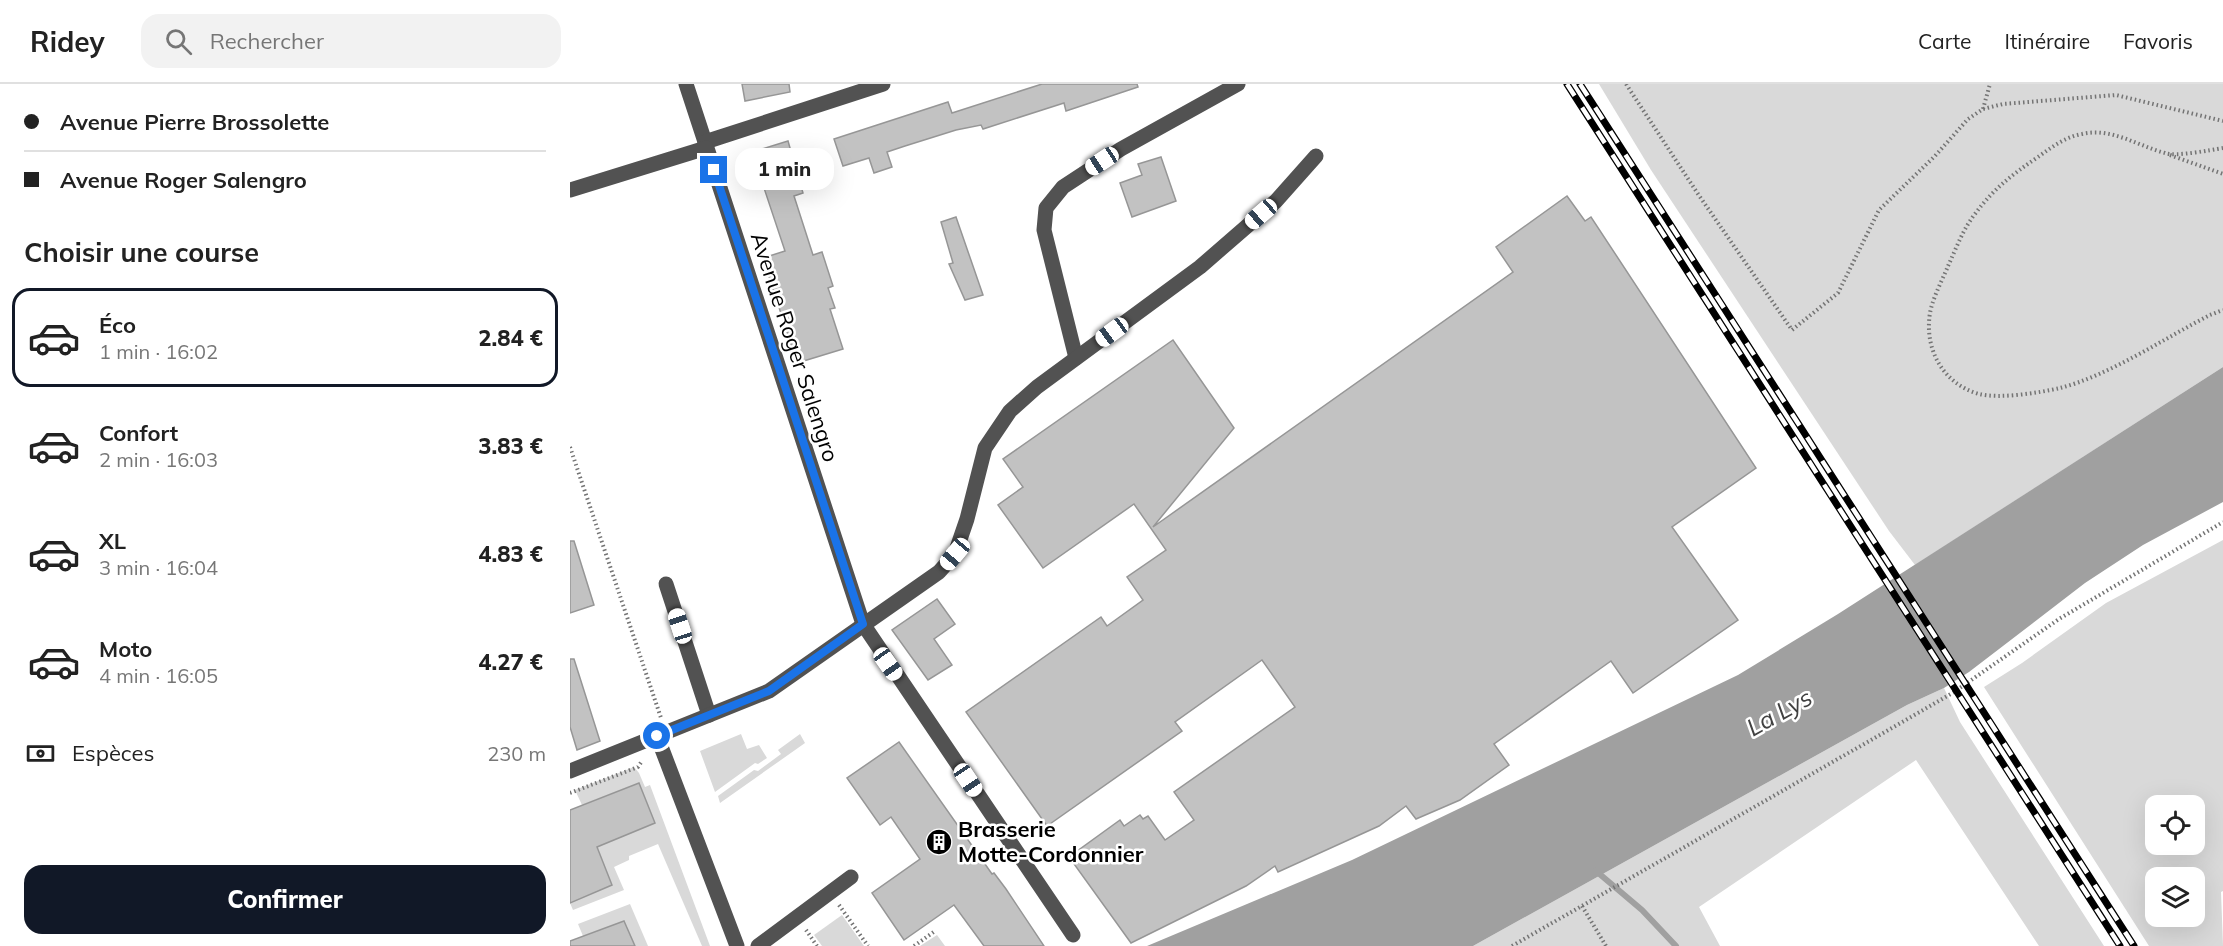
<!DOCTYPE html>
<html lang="fr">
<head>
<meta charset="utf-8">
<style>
	:root { --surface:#fff; --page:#f2f2f2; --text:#222; --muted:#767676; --line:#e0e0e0; --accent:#111827 }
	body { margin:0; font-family:Mulish,sans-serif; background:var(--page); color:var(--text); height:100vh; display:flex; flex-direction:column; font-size:22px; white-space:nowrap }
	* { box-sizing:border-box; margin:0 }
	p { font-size:20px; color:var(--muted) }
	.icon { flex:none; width:33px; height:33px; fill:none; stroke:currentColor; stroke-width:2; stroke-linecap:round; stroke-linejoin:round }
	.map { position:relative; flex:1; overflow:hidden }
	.details { display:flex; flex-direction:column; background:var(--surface); width:570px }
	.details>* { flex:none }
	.guide { display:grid; align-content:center; height:132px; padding:0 24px; background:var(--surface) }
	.controls { position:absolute; left:1575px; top:711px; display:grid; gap:12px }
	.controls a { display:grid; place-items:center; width:60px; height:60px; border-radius:12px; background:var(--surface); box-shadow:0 6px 24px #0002; font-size:30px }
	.end { position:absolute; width:27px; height:27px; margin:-14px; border:8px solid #1a73e8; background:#fff; box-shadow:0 0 0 3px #fff }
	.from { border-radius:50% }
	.bubble { position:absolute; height:42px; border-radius:18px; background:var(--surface); box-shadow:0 6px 24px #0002; font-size:20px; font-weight:800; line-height:42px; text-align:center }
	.car { position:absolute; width:18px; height:36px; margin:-18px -9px; border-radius:8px; box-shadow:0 0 4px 2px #0007; background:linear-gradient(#fff 24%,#345 0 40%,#fff 0 76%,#345 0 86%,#fff 0) }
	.guide b { display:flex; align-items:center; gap:21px; height:57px; font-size:22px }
	.guide b+b { border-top:2px solid var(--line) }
	.guide i { width:15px; height:15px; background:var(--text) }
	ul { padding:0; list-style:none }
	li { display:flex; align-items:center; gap:18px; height:99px; margin:0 12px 9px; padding:0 12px; border:3px solid transparent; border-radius:18px }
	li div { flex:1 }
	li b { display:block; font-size:22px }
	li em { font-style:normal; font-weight:800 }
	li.current { border-color:var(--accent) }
	li>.icon { width:54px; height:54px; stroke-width:1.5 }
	h2 { padding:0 24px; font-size:27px; line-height:72px }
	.pay { display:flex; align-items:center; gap:15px; height:66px; padding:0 24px; font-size:22px }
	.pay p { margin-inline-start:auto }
	.action { display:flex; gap:12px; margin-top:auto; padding:12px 24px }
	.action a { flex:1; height:69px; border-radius:18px; background:var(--accent); color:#fff; font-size:24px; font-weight:800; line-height:69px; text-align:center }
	header { display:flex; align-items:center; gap:36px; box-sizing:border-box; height:84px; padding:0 30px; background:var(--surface); border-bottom:2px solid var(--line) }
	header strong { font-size:28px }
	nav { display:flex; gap:33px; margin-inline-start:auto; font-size:21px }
	.search { width:420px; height:54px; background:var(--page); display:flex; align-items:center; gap:15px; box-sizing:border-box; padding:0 21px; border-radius:18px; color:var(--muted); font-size:22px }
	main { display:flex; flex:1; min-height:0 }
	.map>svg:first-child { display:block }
	.green { fill:#d9d9d9; fill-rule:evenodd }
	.water { fill:#a0a0a0 }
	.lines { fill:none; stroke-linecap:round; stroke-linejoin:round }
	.stream { stroke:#a0a0a0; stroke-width:6 }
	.building { fill:#c2c2c2; stroke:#969696; stroke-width:1.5 }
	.path { stroke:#747474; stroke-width:4; stroke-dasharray:1.5 3; stroke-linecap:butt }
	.minor { stroke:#525252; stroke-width:15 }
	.rail-casing { stroke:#000; stroke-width:7 }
	.rail { stroke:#fff; stroke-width:4.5; stroke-dasharray:14; stroke-linecap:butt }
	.route { stroke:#1a73e8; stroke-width:8 }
	.labels { text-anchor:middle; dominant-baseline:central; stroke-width:5; stroke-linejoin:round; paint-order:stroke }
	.street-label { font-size:22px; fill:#000; stroke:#fff }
	.poi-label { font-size:22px; font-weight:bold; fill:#000; stroke:#fff; text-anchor:start }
	.water-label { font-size:24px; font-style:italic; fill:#414141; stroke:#fff }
</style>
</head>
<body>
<header>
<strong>Ridey</strong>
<div class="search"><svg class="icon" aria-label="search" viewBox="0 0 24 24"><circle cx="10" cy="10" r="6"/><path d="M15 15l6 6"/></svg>Rechercher</div>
<nav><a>Carte</a><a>Itinéraire</a><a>Favoris</a></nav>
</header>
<main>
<section class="details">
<div class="guide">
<b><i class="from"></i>Avenue Pierre Brossolette</b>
<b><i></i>Avenue Roger Salengro</b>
</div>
<h2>Choisir une course</h2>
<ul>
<li class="current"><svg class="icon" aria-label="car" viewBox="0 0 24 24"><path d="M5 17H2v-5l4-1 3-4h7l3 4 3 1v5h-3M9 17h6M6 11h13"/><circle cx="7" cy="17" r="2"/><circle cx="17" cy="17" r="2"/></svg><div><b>Éco</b><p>1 min · 16:02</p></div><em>2.84 €</em></li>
<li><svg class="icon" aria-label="car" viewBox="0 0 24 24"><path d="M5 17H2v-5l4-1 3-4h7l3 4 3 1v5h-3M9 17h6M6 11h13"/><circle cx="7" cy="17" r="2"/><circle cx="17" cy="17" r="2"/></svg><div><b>Confort</b><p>2 min · 16:03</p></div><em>3.83 €</em></li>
<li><svg class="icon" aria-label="car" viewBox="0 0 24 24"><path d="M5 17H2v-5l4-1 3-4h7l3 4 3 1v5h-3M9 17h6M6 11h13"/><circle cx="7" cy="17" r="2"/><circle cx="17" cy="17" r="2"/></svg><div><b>XL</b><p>3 min · 16:04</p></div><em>4.83 €</em></li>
<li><svg class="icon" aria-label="car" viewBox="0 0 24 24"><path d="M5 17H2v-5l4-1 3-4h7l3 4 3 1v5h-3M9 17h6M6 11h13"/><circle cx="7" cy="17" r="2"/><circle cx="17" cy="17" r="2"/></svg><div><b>Moto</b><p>4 min · 16:05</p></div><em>4.27 €</em></li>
</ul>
<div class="pay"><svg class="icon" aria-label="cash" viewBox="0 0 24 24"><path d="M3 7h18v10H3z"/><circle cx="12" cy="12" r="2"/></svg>Espèces<p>230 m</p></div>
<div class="action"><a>Confirmer</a></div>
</section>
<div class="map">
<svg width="1653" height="862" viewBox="0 0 1653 862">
	<rect width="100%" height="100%" fill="#fff"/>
	<g class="green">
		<path d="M 1029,0 L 1653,0 L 1653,283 L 1345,481 L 1319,447 L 1081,86 Z"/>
		<path d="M 1653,456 L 1653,807 L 1651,808 L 1653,862 L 1579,862 L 1414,603 L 1452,579 L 1536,519 ZM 1586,722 L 1624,722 L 1624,760 L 1586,760 ZM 1586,794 L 1624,794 L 1624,832 L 1586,832 Z"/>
		<path d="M 1374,604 L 1390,638 L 1534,862 L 1469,862 L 1346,676 L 1129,823 L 1150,862 L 903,862 L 1337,621 Z"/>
		<path d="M 171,650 L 177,665 L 189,661 L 197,674 L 188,680 L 185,679 L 145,708 L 130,667 Z"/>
		<path d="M 230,650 L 235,659 L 150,719 L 148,712 L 184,686 L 188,687 L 211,670 L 208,666 Z"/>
		<path d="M 64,683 L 69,689 L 75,703 L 80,701 L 140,862 L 132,862 L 88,760 L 59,772 L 59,776 L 44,783 L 54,806 L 3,826 L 0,819 L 42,801 L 27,763 L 85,739 L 69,699 L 12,721 L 5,706 Z"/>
		<path d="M 60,820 L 78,862 L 65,862 L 54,837 L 13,852 L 8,840 Z"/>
		<path d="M 272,831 L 294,862 L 252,862 L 244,851 Z"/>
		<path d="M 367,851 L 375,862 L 350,862 Z"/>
	</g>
	<path class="water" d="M 1653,283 L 1653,418 L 1573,461 L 1515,499 L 1399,588 L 1374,604 L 1337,621 L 903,862 L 577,862 L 782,776 L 1168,591 L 1268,530 Z"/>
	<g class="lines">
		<path class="stream" d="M 1026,787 L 1072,826 L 1106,862"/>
	</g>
	<g class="building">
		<path d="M 172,0 L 219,0 L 220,8 L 175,17 Z"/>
		<path d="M 472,0 L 567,0 L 568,3 L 496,27 L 494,19 L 413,45 L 411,41 L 386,46 L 335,62 L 317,68 L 322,83 L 304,89 L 299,74 L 273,82 L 264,55 L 378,18 L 382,29 Z"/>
		<path d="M 218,57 L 233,109 L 224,112 L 243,171 L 252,168 L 263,202 L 258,204 L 265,224 L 260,225 L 273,265 L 227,279 L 193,174 L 215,167 L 182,68 Z"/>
		<path d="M 591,73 L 606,117 L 562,133 L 550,99 L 572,91 L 568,80 Z"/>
		<path d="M 997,112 L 1015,137 L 1021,133 L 1186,384 L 1102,443 L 1168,536 L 1063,609 L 1041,577 L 924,660 L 939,681 L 890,716 L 846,735 L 836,722 L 809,742 L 708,788 L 705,782 L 676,802 L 561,859 L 499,773 L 550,736 L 554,742 L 570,731 L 573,735 L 578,732 L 595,756 L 624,736 L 604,708 L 725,623 L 692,576 L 605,638 L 612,647 L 477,742 L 396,628 L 531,533 L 537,542 L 573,516 L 557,493 L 596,466 L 564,420 L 473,484 L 428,421 L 453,403 L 433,375 L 603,256 L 664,344 L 583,443 L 943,188 L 926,163 Z"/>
		<path d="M 386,133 L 413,211 L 395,216 L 379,180 L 383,179 L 371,138 Z"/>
		<path d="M 0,457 L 4,457 L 24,521 L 0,529 Z"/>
		<path d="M 367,515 L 385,540 L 364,555 L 382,581 L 358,596 L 322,546 Z"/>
		<path d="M 0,575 L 4,575 L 30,657 L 7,666 L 0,643 Z"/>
		<path d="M 329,658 L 422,790 L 424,789 L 436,805 L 474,862 L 414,862 L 384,821 L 334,856 L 302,809 L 350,775 L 321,733 L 310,741 L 277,694 Z"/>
		<path d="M 69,699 L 85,739 L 27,763 L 42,801 L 0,819 L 0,726 Z"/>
		<path d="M 54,837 L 65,862 L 0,862 L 0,857 Z"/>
	</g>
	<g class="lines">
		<g class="path">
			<path d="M 1056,0 L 1128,110 L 1222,246 L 1268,209 L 1309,126 L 1365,72 L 1398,35 L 1413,25 L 1433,20 L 1546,11 L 1653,37"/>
			<path d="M 1413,25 L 1420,0"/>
			<path d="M 1653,64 C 1640,66 1606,73 1595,69 C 1568,62 1541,43 1512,50 C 1495,53 1482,63 1468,73 C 1443,90 1423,105 1405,130 C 1393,145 1386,165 1378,182 C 1372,197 1363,213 1360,229 C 1354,265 1373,300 1409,310 C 1430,315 1468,309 1490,304 C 1538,292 1595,254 1640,231 L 1653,226"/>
			<path d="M 1600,71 L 1653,90"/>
			<path d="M 0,363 L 91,634"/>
			<path d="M 0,709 L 68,683 L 72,677"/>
			<path d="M 269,821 L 298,862"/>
			<path d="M 1012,822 L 1036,862"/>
			<path d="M 236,846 L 247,862"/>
			<path d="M 344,862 L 365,847"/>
			<path d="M 942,862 L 1348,629 L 1384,608 L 1489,535 L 1653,438"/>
		</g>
		<g class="minor">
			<path d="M 116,0 L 293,540 L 503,851"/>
			<path d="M 135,58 L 313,0"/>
			<path d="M 0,106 L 136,64"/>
			<path d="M 506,274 L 474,146 L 476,124 L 493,103 L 551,65 L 668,0"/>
			<path d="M 96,500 L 139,631"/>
			<path d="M 87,652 L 167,862"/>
			<path d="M 0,687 L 199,607 L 369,488 L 385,470 L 397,435 L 415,364 L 440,327 L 467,303 L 630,183 L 706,117 L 746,72"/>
			<path d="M 188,862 L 281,793"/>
		</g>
		<g class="rail-casing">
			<g id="rail">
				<path d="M 997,0 L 1550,862"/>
				<path d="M 1010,0 L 1564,862"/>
			</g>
		</g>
		<use href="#rail" class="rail"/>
	</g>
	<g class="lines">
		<path class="route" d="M 87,652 L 199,607 L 293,540 L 144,86"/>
	</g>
	<defs>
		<g id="building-disc" transform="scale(1.35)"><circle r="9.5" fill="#000" stroke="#fff"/><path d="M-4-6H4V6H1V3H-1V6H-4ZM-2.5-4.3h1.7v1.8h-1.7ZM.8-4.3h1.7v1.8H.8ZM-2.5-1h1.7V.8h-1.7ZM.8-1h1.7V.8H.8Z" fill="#fff"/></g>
	</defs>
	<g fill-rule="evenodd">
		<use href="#building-disc" x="369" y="758"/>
	</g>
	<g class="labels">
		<g class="street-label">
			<text transform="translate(225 263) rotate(72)">Avenue Roger Salengro</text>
		</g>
		<g class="poi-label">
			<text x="388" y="745">Brasserie<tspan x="388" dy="25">Motte-Cordonnier</tspan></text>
		</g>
		<g class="water-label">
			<text transform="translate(1209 628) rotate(-29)">La Lys</text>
		</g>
	</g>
</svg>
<div class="controls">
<a><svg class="icon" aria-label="locate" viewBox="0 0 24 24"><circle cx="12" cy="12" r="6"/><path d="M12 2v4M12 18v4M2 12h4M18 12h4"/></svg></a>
<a><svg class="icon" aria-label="layers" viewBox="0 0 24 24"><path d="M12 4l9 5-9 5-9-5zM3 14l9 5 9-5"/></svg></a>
</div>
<i class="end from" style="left:87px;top:652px"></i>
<i class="end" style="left:144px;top:86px"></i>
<div class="bubble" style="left:165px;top:64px;width:99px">1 min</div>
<i class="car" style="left:532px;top:77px;rotate:237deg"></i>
<i class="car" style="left:691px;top:130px;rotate:229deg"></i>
<i class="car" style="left:542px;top:248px;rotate:234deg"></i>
<i class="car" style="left:385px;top:470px;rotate:220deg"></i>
<i class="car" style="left:110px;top:542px;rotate:342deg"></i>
<i class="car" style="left:318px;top:580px;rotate:145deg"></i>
<i class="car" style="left:398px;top:696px;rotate:146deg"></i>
</div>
</main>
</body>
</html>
